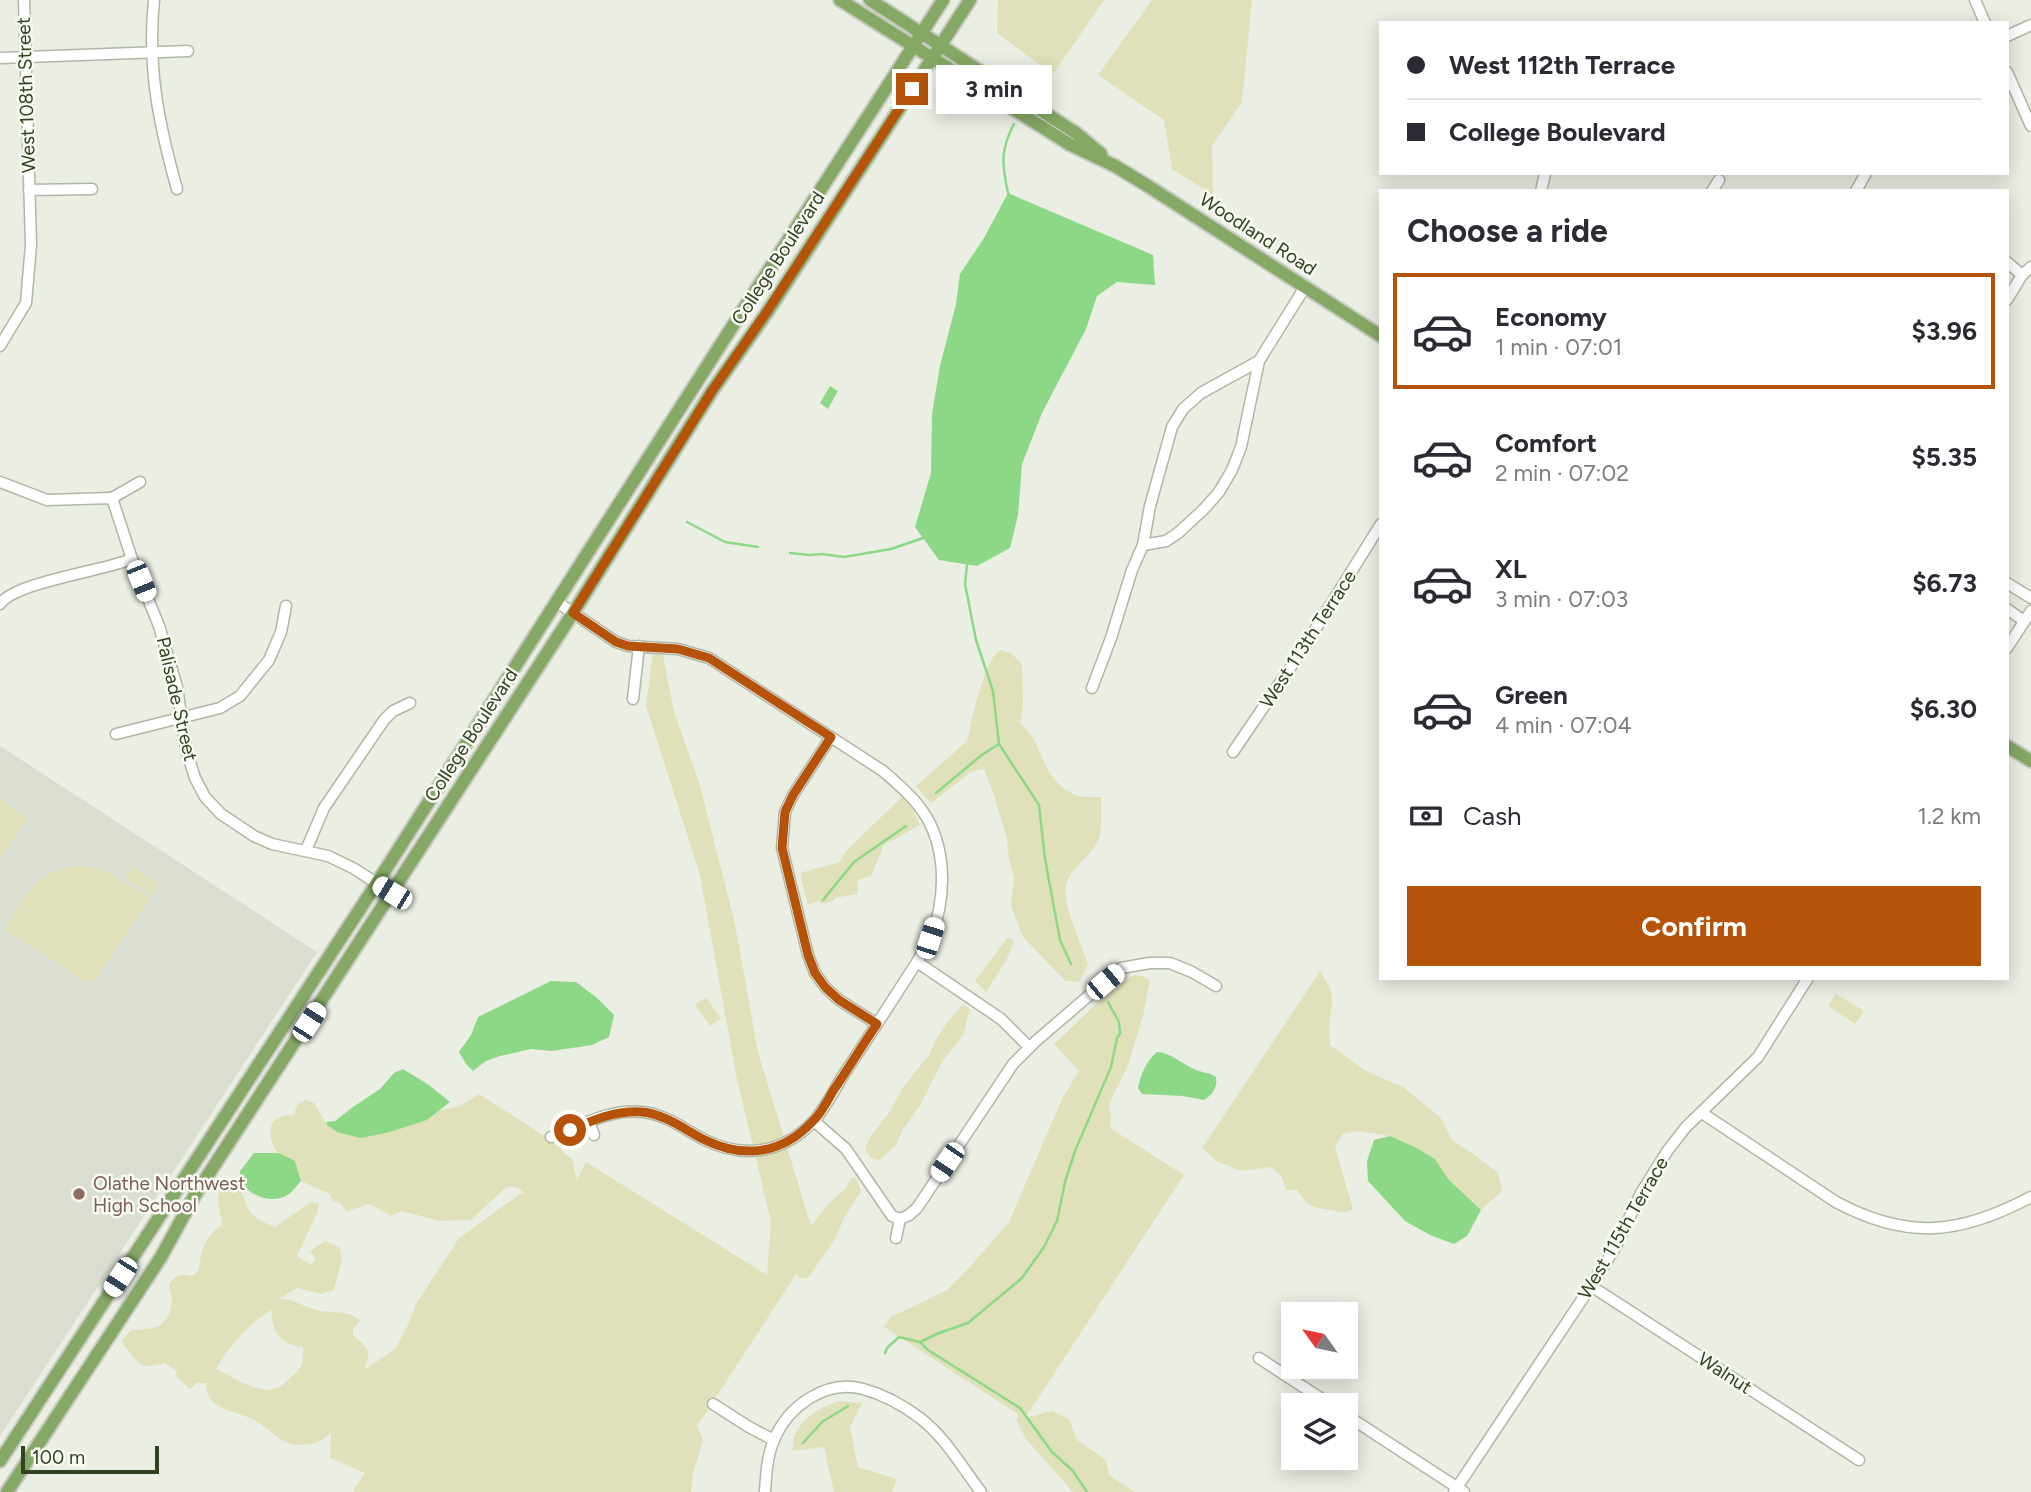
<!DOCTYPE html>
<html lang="en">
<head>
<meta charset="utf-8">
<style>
	:root { --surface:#fff; --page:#f2f2f3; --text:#2b2b33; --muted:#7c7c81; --line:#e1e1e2; --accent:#b45309 }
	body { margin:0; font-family:Figtree,sans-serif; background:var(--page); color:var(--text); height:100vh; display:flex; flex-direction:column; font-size:26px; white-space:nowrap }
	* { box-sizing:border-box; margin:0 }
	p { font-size:23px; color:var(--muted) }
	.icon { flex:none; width:38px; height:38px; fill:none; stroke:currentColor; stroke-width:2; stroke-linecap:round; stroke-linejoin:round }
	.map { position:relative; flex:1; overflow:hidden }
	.drawer { position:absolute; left:1379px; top:189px; width:630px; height:791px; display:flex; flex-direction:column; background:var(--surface); border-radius:0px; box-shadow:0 4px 18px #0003 }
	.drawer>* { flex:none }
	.top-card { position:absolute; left:1379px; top:21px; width:630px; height:154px; border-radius:0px; box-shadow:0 4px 18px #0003; display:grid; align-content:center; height:154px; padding:0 28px; background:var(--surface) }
	.needle { width:46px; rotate:303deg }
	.fabs { position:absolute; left:1281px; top:1302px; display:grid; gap:14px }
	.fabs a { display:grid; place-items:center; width:77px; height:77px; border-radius:0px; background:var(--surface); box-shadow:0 4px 18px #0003; font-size:35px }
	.scale { position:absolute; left:21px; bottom:18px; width:138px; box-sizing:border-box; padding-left:7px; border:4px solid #314221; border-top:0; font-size:19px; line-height:24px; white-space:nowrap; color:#314221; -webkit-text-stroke:5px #f9faf4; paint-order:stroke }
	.end { position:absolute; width:32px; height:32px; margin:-16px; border:9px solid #b45309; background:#fff; box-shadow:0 0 0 4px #fff }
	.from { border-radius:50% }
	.bubble { position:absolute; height:49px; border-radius:0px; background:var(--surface); box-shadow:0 4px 18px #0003; font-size:23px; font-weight:700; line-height:49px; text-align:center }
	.car { position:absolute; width:21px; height:42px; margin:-21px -10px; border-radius:9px; box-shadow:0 0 5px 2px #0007; background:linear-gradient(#fff 24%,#345 0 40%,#fff 0 76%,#345 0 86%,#fff 0) }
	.top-card b { display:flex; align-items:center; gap:24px; height:66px; font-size:26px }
	.top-card b+b { border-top:2px solid var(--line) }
	.top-card i { width:18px; height:18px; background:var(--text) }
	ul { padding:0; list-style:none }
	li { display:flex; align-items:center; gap:21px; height:116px; margin:0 14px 10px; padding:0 14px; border:4px solid transparent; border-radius:0px }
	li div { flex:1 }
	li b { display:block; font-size:26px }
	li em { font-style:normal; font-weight:700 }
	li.current { border-color:var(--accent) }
	li>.icon { width:63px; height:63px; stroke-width:1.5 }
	h2 { padding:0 28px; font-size:32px; line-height:84px }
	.pay { display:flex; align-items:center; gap:18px; height:77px; padding:0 28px; font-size:26px }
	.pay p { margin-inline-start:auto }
	.primary-button { display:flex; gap:14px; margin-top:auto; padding:14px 28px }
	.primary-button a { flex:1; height:80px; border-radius:0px; background:var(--accent); color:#fff; font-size:28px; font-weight:700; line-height:80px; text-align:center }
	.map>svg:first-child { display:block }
	.built { fill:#daded1 }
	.green { fill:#e0e1ba; fill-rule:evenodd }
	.water { fill:#8dd886 }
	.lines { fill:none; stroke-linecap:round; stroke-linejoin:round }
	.stream { stroke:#8dd886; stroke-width:2.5 }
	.minor-casing { stroke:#afb7a5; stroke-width:13 }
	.major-casing { stroke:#c5cac1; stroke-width:16 }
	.minor { stroke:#fff; stroke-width:10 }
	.major { stroke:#85a864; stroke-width:12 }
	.route { stroke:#b45309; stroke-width:9 }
	.education-dot { fill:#8d6e63; stroke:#f9faf4; stroke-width:2.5 }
	.labels { text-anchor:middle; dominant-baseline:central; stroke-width:5; stroke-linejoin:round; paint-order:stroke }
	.street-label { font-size:19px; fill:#314221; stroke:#f9faf4 }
	.education-label { font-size:19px; fill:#785e54; stroke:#f9faf4; text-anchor:start }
</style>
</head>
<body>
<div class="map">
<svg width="2031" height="1492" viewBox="0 0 2031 1492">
	<rect width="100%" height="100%" fill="#ebeee3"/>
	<path class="built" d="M 0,746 L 317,952 L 0,1436 Z"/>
	<g class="green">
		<path d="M 998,0 L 1104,0 L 1053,74 L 997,33 Z"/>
		<path d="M 1152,0 L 1252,0 L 1242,102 L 1212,146 L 1213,195 L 1172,169 L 1164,120 L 1098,75 Z"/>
		<path d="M 1000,650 L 1011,653 L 1022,664 L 1023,706 L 1020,723 C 1046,745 1039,777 1073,794 C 1081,798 1093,797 1101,797 C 1101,808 1102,833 1098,841 C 1090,858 1070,867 1066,886 C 1062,906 1082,944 1088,965 L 1079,982 L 1065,981 L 1023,937 L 1011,906 L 1014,879 L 1009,859 L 1007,839 L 994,795 L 984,769 L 972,771 L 931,803 L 916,786 L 967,741 L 976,702 L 985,674 L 993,657 Z"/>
		<path d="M 653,654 L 663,655 L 674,712 L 700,785 L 735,924 L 758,1052 L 811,1226 L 828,1204 L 845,1189 L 851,1178 L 856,1178 L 861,1191 L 845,1216 L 835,1239 L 808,1278 L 799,1278 L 797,1273 L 697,1426 L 703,1440 L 693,1473 L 691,1492 L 354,1492 L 354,1489 L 365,1473 L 330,1458 L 331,1432 C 324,1440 319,1443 308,1444 C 281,1449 275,1431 254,1420 C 236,1410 206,1411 206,1383 L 197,1383 L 190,1389 L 176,1376 L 177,1371 L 165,1363 C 147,1367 143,1370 131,1354 C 127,1348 124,1348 122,1340 L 131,1330 C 146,1329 159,1331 167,1317 C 170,1313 172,1307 172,1301 C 172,1296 169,1290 169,1284 C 176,1275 181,1273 192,1276 L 199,1270 C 201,1250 205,1236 222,1225 L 218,1200 L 219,1192 L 228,1186 C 252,1194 239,1197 250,1211 C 256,1220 266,1223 275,1227 L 311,1202 L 319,1203 L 317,1213 L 297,1256 L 311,1265 L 316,1259 L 310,1251 L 325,1241 L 340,1248 L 342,1258 L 334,1290 L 321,1294 L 297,1288 L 279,1299 C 293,1298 303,1307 317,1310 C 331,1314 349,1309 360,1321 L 353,1329 L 353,1335 C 369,1349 372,1350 364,1370 L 395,1349 L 408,1325 L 416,1304 L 459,1238 L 520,1194 L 524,1193 L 518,1188 L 511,1186 L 504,1189 L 471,1220 L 439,1221 L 402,1211 L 391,1216 L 370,1204 L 347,1211 L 339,1202 L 333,1202 L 330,1194 L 301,1181 L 295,1161 C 291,1159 283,1157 279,1154 C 271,1146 265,1125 278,1118 C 281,1115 290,1115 294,1114 L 297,1105 L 305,1100 L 314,1103 L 327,1125 L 337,1132 L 427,1120 L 439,1111 L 460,1106 L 479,1094 L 560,1146 L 563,1152 L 572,1159 L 577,1180 L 586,1162 L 767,1275 L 771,1222 L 736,1075 L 700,875 L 646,706 ZM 272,1310 C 270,1331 282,1345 303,1347 C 304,1361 303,1367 292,1376 C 288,1380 283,1385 279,1387 C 260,1397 232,1376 216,1369 C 229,1346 249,1323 272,1310 Z"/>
		<path d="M 902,797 L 913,810 L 920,825 L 884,845 L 871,876 L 858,880 L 857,894 L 835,898 L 833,901 L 821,904 L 819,901 L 808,905 L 800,873 L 840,862 L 845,852 Z"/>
		<path d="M 0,799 L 28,817 L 0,859 Z"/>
		<path d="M 82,865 L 105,870 L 150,898 L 95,981 L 87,983 L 4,929 C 27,894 36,869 82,865 Z"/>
		<path d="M 132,867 L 159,884 L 152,895 L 125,878 Z"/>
		<path d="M 1007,938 L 1014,940 L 1008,957 L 986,992 L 975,981 Z"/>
		<path d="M 1320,971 L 1331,990 L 1332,1003 L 1329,1029 L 1330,1045 L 1366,1071 L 1403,1087 L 1440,1117 L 1453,1141 L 1472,1153 L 1498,1173 L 1502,1191 L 1481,1210 L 1449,1180 L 1435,1159 L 1417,1148 L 1390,1136 L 1358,1131 L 1343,1134 L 1335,1147 L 1353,1209 C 1343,1214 1340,1212 1330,1210 C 1312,1207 1308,1207 1297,1190 L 1286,1190 L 1282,1177 L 1271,1167 L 1241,1171 L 1218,1162 L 1202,1148 Z"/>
		<path d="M 1134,975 L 1143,976 L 1150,981 L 1143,1016 L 1128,1065 L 1109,1104 L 1111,1116 L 1110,1128 L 1184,1175 L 1025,1418 L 1052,1411 L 1069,1419 L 1077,1440 L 1106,1460 L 1109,1475 L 1135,1492 L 1073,1492 L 1026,1439 L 1016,1420 L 1019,1415 L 884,1327 L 891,1317 L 947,1290 L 968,1269 L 1009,1222 L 1062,1099 L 1079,1071 L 1054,1044 L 1108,993 Z"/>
		<path d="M 1836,994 L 1864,1011 L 1855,1024 L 1828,1006 Z"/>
		<path d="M 706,997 L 721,1019 L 710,1026 L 695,1005 Z"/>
		<path d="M 963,1004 L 970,1009 L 963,1035 L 942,1062 L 919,1107 L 902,1131 L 896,1145 L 879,1160 L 870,1158 L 865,1147 L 873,1133 L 889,1113 L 904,1086 L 929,1055 L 938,1036 L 949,1020 Z"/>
		<path d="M 838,1401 L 862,1403 L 850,1427 L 858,1467 L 897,1479 L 892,1492 L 834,1492 L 824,1447 L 792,1451 C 793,1446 793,1438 796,1433 C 803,1417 822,1407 838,1401 Z"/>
	</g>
	<g class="water">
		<path d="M 1008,193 L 1153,255 L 1155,285 L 1117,282 L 1097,296 L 1086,329 L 1042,413 L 1022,464 L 1018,515 L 1010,548 L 977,566 L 939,560 L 915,527 L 931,473 L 932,414 L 940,366 L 956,304 L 960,274 L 984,238 Z"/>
		<path d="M 830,386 L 838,391 L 828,409 L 820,403 Z"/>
		<path d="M 551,981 L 576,982 L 597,998 L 614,1015 L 609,1037 L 592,1045 L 552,1051 L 531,1049 L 500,1056 L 486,1061 L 473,1071 L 466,1064 L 459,1052 L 471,1035 L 478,1017 Z"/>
		<path d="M 1157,1052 C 1170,1052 1182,1064 1194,1069 C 1202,1073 1209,1072 1216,1077 C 1218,1087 1212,1095 1204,1100 L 1183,1096 L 1142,1094 L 1138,1088 C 1141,1074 1146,1061 1157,1052 Z"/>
		<path d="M 403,1069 L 429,1085 L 450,1102 L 427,1120 L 390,1132 L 361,1138 L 337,1132 L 327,1125 L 326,1122 L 335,1121 L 353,1107 L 380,1089 L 394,1073 Z"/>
		<path d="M 1390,1136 L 1417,1148 L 1435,1159 L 1449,1180 L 1481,1210 L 1467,1236 L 1454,1244 L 1430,1235 L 1405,1221 L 1368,1181 L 1367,1161 L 1374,1140 Z"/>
		<path d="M 254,1153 L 279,1153 L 295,1161 L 301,1181 C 297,1185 293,1191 289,1194 C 273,1205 252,1196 241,1184 L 240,1171 Z"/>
	</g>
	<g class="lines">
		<g class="stream">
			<path d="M 1008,193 C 1002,165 1000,150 1014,124"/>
			<path d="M 687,522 L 725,542 L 758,547"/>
			<path d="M 790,553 L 810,555 L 822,554 L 844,557 L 891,549 L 923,538"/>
			<path d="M 967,565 L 965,584 L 976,640 L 993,691 L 999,744 L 1039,805 L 1045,859 L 1060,940 L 1071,964"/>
			<path d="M 936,793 L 983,754 L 999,744"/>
			<path d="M 823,900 L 854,862 L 906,826"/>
			<path d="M 885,1353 L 887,1348 L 899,1337 L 920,1342"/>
			<path d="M 803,1443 L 822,1422 L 848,1406"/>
			<path d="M 1087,1492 L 1073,1471 L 1052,1452 L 1020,1408 L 928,1350 L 920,1342 L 939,1333 L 968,1323 L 1022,1278 L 1044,1247 L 1057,1221 L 1065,1182 L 1075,1151 L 1111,1067 L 1117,1038 L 1120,1033 L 1119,1022 L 1108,1002"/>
		</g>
		<g class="minor-casing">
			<g id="minor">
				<path d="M 154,0 C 147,67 159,125 177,189"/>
				<path d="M 1975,0 L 1985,23"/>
				<path d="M 2007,36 L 2031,25"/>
				<path d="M 0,58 L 188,51"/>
				<path d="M 2007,72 L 2031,126"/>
				<path d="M 29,190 L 92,189"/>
				<path d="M 1541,191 L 1545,174"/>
				<path d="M 1712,191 L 1719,180"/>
				<path d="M 1856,191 L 1866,173"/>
				<path d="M 2007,262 L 2022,275"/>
				<path d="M 2007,300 L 2022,275 L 2031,267"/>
				<path d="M 0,346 L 26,303 L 31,245 L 24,0"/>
				<path d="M 0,482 L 47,500 L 112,498 L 132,559 L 159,626 L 177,687 L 186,749 L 195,778 L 205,797 L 221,814 L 254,836 L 272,844 L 328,856 L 353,868 L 392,893"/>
				<path d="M 112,498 L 140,482"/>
				<path d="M 1143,545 L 1166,541 L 1178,533 L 1204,509 L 1219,492 L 1232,470 L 1241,447 L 1259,361"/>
				<path d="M 2007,583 L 2031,598"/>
				<path d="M 557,602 L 616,642 L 628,646 L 678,649 L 709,658 L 883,771 C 899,785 916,799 927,818 C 947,853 946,902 930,938 C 926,947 921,954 917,962 L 1001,1019 L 1029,1047"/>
				<path d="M 0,604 C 15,582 103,571 132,559"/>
				<path d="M 2007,609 L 2024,621"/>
				<path d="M 2007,648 L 2031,611"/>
				<path d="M 1092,688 L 1111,638 L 1132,570 L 1143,545 L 1150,506 L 1172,427 L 1183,409 L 1201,393 L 1259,361 L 1305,287"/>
				<path d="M 633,699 L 639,646"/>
				<path d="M 116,734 L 220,708 L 240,696 L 269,660 L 281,632 L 286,606"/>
				<path d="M 831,737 L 793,795 L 785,812 L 782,848 L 808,955 L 815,973 L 825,987 L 839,1000 L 877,1024"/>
				<path d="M 1233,752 L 1303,649 L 1381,524"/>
				<path d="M 306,850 L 324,808 L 384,720 L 393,711 L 410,703"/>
				<path d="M 1702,1113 L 1836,1202 C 1909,1241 1961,1234 2031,1197"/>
				<path d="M 814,1121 L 846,1149 L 892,1216 L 900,1219"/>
				<path d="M 589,1122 L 594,1135"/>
				<path d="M 551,1137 C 580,1126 611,1108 642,1112 C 666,1114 685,1130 705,1140 C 744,1159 782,1153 812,1123 C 825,1109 834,1090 844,1074 C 869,1037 893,999 917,962"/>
				<path d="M 900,1219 L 909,1215 L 917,1208 L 1013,1064 L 1036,1041 L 1121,968 L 1150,963 L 1170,963 L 1192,972 L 1216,986"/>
				<path d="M 896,1238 L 900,1219"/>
				<path d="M 1591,1286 L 1859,1460"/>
				<path d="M 1259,1358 L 1331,1405"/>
				<path d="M 713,1404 L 749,1427 L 774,1440"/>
				<path d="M 1346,1415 L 1464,1492"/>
				<path d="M 765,1492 C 766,1475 767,1456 774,1440 C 788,1406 826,1379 863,1389 C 882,1394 904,1406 920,1418 C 945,1437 962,1467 981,1492"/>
				<path d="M 1454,1492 L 1591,1286 L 1615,1248 L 1641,1193 L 1668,1150 L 1686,1127 L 1758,1057 L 1808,978"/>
			</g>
		</g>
		<g class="major-casing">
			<g id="major">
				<path d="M 840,0 L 1069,144 L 1115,166 L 1148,186 L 1381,336"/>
				<path d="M 870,0 L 1076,133 L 1101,154"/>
				<path d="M 2007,746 L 2031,761"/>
				<path d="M 0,1461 L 375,886 L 723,341 L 943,0"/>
				<path d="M 7,1492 L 161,1257 L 195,1195 L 573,613 L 712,391 L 768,311 L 970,0"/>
			</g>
		</g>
		<use href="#minor" class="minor"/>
		<use href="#major" class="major"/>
	</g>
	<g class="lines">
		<path class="route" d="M 570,1130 C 593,1120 616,1110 642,1112 C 665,1114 685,1130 705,1140 C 744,1159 782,1154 812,1122 C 821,1114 827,1102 833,1091 C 848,1069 862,1046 877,1024 L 839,1000 L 825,987 L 815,973 L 808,955 L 782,848 L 785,812 L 793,795 L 831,737 L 709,658 L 678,649 L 628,646 L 616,642 L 573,613 L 712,391 L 768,310 L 912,89"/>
	</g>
	<circle class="education-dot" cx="79" cy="1194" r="7"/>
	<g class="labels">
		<g class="street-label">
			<text transform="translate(26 95) rotate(-92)">West 108th Street</text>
			<text transform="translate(1258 234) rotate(33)">Woodland Road</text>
			<text transform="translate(778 258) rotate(-57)">College Boulevard</text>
			<text transform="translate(1308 639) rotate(-57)">West 113th Terrace</text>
			<text transform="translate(177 699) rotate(77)">Palisade Street</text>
			<text transform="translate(471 735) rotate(-57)">College Boulevard</text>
			<text transform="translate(1623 1228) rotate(-60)">West 115th Terrace</text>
			<text transform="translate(1725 1373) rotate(33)">Walnut</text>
		</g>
		<g class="education-label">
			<text x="93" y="1183">Olathe Northwest<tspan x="93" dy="22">High School</tspan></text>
		</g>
	</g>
</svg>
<div class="fabs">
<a><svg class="needle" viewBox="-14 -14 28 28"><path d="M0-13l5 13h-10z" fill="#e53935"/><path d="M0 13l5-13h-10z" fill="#7c7c81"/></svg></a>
<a><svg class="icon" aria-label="layers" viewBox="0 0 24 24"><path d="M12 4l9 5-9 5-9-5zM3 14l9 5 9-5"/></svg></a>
</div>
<div class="scale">100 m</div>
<i class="end from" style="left:570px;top:1130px"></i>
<i class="end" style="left:912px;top:89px"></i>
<div class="bubble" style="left:936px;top:65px;width:116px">3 min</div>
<i class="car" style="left:141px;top:581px;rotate:158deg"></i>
<i class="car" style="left:392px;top:893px;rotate:301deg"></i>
<i class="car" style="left:930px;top:938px;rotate:18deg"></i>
<i class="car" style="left:1105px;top:982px;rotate:50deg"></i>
<i class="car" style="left:309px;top:1022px;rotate:33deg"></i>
<i class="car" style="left:947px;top:1162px;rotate:214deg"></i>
<i class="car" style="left:120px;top:1277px;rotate:213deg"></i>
<div class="top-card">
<b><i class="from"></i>West 112th Terrace</b>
<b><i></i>College Boulevard</b>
</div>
<section class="drawer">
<h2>Choose a ride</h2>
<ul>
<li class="current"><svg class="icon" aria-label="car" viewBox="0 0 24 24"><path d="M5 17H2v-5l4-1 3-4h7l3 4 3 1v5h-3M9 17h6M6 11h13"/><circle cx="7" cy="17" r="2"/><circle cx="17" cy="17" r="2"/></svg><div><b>Economy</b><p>1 min · 07:01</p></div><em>$3.96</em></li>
<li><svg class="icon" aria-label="car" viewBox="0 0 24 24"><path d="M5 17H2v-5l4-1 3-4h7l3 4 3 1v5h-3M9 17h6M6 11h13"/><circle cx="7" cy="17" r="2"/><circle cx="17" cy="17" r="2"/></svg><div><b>Comfort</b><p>2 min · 07:02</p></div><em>$5.35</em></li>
<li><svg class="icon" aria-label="car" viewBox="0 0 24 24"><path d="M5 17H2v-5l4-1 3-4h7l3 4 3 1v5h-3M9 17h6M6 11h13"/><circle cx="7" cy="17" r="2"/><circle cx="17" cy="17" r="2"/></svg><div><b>XL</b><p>3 min · 07:03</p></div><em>$6.73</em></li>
<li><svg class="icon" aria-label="car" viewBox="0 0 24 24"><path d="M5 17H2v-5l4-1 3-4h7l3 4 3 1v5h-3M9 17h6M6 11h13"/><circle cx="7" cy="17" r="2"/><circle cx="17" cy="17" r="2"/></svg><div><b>Green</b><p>4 min · 07:04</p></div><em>$6.30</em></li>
</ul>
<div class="pay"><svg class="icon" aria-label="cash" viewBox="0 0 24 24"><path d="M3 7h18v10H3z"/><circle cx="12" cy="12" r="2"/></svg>Cash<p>1.2 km</p></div>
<div class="primary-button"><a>Confirm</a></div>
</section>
</div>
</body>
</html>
